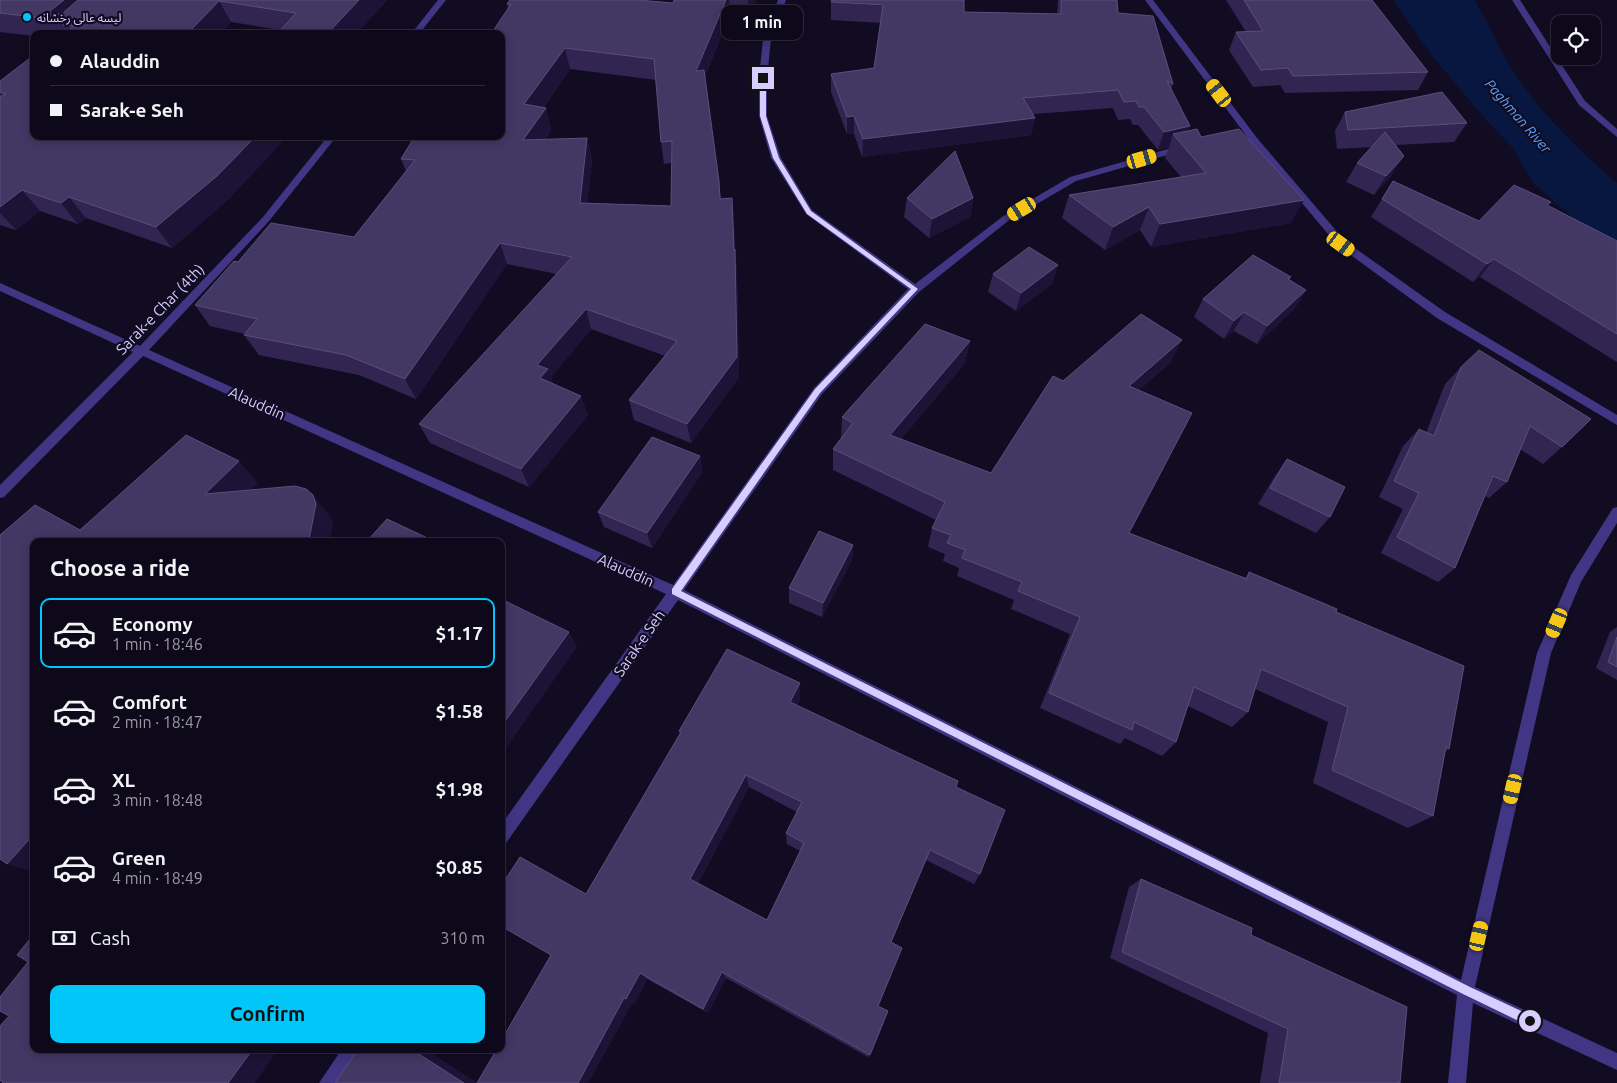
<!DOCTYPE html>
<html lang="en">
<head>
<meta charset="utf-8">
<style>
	:root { --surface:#0e091a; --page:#171223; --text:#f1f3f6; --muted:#9b9aa2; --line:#2e2a39; --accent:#00c7f8 }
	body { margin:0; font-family:Ubuntu,"Noto Sans Arabic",sans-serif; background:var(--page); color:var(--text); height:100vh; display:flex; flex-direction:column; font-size:19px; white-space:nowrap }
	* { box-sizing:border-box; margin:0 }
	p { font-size:16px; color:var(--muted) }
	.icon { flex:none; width:28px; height:28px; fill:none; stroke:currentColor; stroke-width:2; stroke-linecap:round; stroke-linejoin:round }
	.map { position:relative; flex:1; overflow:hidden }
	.details { position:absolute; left:30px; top:538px; width:475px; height:515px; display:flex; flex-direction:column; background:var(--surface); border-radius:10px; box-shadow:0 2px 12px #0003,0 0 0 1px var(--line) }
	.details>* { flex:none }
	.top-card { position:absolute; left:30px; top:30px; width:475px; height:110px; border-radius:10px; box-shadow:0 2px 12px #0003,0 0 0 1px var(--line); display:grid; align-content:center; height:110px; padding:0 20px; background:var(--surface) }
	.fabs { position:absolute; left:1551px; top:15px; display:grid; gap:10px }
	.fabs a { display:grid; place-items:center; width:50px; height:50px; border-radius:10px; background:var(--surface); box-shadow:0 2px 12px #0003,0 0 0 1px var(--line); font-size:25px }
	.end { position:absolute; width:22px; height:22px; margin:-11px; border:6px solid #d8cdff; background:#111; box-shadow:0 0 0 2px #111 }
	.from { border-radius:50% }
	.bubble { position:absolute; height:35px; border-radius:10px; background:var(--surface); box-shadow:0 2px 12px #0003,0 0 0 1px var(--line); font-size:16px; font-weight:600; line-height:35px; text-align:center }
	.car { position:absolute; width:15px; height:30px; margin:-15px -8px; border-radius:6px; box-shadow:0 0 4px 1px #0007; background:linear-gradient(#f5c518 24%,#345 0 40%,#f5c518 0 76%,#345 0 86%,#f5c518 0) }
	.top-card b { display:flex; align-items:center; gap:18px; height:48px; font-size:19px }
	.top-card b+b { border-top:1px solid var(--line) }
	.top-card i { width:12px; height:12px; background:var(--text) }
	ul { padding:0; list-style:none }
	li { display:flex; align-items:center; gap:15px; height:70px; margin:0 10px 8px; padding:0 10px; border:2px solid transparent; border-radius:10px }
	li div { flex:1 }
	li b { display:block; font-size:19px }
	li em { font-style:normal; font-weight:600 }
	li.on { border-color:var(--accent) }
	li>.icon { width:45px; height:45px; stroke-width:1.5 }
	h2 { padding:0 20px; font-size:22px; line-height:60px }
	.pay { display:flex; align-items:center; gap:12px; height:55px; padding:0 20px; font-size:19px }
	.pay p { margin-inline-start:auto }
	.cta { display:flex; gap:10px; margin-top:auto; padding:10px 20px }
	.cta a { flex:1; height:58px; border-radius:10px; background:var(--accent); color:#111; font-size:20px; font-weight:600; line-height:58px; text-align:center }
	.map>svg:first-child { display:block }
	.water { fill:#071740 }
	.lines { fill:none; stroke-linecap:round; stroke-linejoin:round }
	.street { fill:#403683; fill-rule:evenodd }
	.wall { fill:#322551; fill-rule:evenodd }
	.shaded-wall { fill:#1d1336 }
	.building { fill:#433764; stroke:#5b4e7c; fill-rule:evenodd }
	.route { fill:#d8cdff }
	.poi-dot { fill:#00c7f8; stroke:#120c22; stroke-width:2 }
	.labels { text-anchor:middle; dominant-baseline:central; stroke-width:4.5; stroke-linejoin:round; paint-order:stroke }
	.far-poi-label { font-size:12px; fill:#d8cdff; stroke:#120c22; text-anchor:start }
	.far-water-label { font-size:14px; font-style:italic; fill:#5ba3ff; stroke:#120c22 }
	.street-label { font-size:15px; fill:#d8cdff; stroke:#120c22 }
</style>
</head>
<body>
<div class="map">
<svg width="1617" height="1083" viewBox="0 0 1617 1083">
	<rect width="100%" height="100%" fill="#120c22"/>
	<path class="water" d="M 1393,0 L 1475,0 C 1488,23 1498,48 1513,71 C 1541,113 1578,150 1617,183 L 1617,253 L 1594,236 L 1534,184 L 1512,147 L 1486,120 L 1433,57 Z"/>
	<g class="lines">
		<g class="street">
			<path d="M 438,0 L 446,0 L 419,34 L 411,34 Z"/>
			<path d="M 778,0 L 786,0 L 771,39 L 767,78 L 767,116 L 781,158 L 812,210 L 915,284 L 1002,217 L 1070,177 L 1182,145 L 1187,148 L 1185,150 L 1076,181 L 1008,221 L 919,292 L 822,394 L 684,590 L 1461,980 L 1537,653 L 1571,575 L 1613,508 L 1617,507 L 1617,523 L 1581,582 L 1551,653 L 1475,987 L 1617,1053 L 1617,1070 L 1473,1003 L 1466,1083 L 1448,1083 L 1457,995 L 678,600 L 506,843 L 501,845 L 501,825 L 666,594 L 143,356 L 4,497 L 0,498 L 0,485 L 133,352 L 0,291 L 0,283 L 140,346 L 263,217 L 328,136 L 337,136 L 269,221 L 149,350 L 673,585 L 814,388 L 908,289 L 806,214 L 771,158 L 759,116 L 759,78 L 763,39 Z"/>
			<path d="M 1145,0 L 1153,0 L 1257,138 L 1345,241 L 1445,312 L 1617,415 L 1617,425 L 1437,318 L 1337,245 L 1252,143 L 1229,144 L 1229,140 L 1248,138 Z"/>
			<path d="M 1512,0 L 1520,0 L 1585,101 L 1617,129 L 1617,137 L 1579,105 Z"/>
			<path d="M 342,1049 L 360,1049 L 338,1083 L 319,1083 Z"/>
		</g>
	</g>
	<g class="wall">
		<path d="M 0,0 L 387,0 L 356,34 L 277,34 L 280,30 L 231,22 L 220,34 L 34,34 L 34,36 L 0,32 Z"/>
		<path d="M 674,0 L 756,0 L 749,17 L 730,15 L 705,76 L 721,199 L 732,198 L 735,249 L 737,270 L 739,377 L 691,443 L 634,420 L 629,400 L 665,356 L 591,329 L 551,377 L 553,384 L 588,415 L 529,487 L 430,443 L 419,424 L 557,274 L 507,264 L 416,399 L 359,375 L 259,355 L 244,335 L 245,334 L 210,326 L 195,305 L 238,262 L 354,237 L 406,171 L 401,159 L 501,136 L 508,9 L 507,4 L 673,3 ZM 570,69 L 656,80 L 661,142 L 664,164 L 672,163 L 671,206 L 587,203 L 592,160 L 587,138 L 545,140 L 551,130 L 546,108 L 543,108 Z"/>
		<path d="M 1058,0 L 1117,0 L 1118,13 L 1173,84 L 1171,89 L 1188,131 L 1201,137 L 1291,223 L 1151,247 L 1140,230 L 1105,250 L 1062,218 L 1069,195 L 1181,177 L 1165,158 L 1169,147 L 1158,150 L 1138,125 L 1133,125 L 1130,119 L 1118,120 L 1113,108 L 1033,114 L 1035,118 L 1031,135 L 862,157 L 854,134 L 847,134 L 831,92 L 831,74 L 874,68 L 881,23 L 831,20 L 831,2 L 964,12 L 1057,14 Z"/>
		<path d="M 1226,0 L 1372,0 L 1428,72 L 1418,90 L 1285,93 L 1280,85 L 1253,87 L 1229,50 L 1236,32 L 1246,32 Z"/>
		<path d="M 0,81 L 231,197 L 172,248 L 86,218 L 78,224 L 40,211 L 16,230 L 0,225 Z"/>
		<path d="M 1345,112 L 1467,123 L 1454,142 L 1395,145 L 1392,175 L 1374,195 L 1346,182 L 1357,163 L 1372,147 L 1337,149 L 1335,131 Z"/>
		<path d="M 1393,181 L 1479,221 L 1547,206 L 1617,241 L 1617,362 L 1480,277 L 1473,282 L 1371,217 Z"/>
		<path d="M 907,198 L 973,198 L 970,217 L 929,238 L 904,217 Z"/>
		<path d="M 1058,265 L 1052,284 L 1016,311 L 988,292 L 993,274 Z"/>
		<path d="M 1291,277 L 1289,280 L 1306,290 L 1295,308 L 1257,344 L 1234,331 L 1224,339 L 1194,317 L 1203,299 Z"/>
		<path d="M 970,341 L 965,363 L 901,439 L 991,473 L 1063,381 L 1171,362 L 1139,390 L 1129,533 L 1245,578 L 1249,572 L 1336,612 L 1449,749 L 1445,751 L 1433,816 L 1408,828 L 1313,783 L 1328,722 L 1255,689 L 1248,712 L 1232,727 L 1188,706 L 1176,742 L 1162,756 L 1125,738 L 1120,744 L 1040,708 L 1070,634 L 1011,609 L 1014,600 L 957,576 L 959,568 L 943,561 L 945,554 L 928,547 L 932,528 L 936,520 L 833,470 L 833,449 L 841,439 L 842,417 Z"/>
		<path d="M 1461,367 L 1562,447 L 1543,464 L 1520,449 L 1507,482 L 1489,498 L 1485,496 L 1455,568 L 1438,582 L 1381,553 L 1403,509 L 1379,497 L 1403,446 L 1419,429 L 1426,433 L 1445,384 Z"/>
		<path d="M 700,456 L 702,472 L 652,548 L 604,527 L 598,512 Z"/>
		<path d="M 1287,459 L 1330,517 L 1316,533 L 1258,504 L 1275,476 Z"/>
		<path d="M 853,545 L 852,560 L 822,617 L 789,603 L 789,588 Z"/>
		<path d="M 1617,627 L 1617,680 L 1596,668 L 1610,632 Z"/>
		<path d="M 800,683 L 800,698 L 797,706 L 956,787 L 980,874 L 974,884 L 926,860 L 891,942 L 878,1006 L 870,1055 L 868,1057 L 726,978 L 708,1013 L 647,979 L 634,1004 L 632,1003 L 588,1083 L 335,1083 L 358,1049 L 424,1049 L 477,1083 L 586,894 L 680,734 L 679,731 ZM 749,787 L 797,812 L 786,833 L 787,844 L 800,851 L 767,920 L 698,883 Z"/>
		<path d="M 1141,879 L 1251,935 L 1400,1083 L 1260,1083 L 1268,1033 L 1110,958 L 1129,887 Z"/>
	</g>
	<g class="shaded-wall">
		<path d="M 64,0 L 101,0 L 67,21 L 50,14 L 50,11 Z"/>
		<path d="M 359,0 L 387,0 L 356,34 L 327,34 Z"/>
		<path d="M 726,0 L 729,0 L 730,15 L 698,92 L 696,71 Z"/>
		<path d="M 748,0 L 756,0 L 749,17 Z"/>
		<path d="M 219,1 L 231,22 L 220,34 L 187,34 Z"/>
		<path d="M 565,48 L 570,69 L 530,126 L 524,104 Z"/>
		<path d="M 546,108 L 551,130 L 529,162 L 523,140 Z"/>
		<path d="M 854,116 L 854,134 L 847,134 L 847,117 Z"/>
		<path d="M 1035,118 L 1031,135 L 862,157 L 863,139 Z"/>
		<path d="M 1190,126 L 1183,143 L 1173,134 L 1169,147 L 1158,150 L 1164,132 Z"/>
		<path d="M 256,136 L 288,136 L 231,197 L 172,248 L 156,227 Z"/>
		<path d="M 587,138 L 592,160 L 585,224 L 580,203 Z"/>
		<path d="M 1404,156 L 1392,175 L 1374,195 L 1386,176 Z"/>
		<path d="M 22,190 L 40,211 L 16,230 L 0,213 L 0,207 Z"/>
		<path d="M 69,197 L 86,218 L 78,224 L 61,203 Z"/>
		<path d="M 732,198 L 734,219 L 736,271 L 735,249 L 737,270 L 739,377 L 691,443 L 687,424 L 734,250 Z"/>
		<path d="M 973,198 L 970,217 L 929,238 L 932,219 Z"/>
		<path d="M 1304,200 L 1291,223 L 1151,247 L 1160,224 Z"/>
		<path d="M 1149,207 L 1140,230 L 1105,250 L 1113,227 Z"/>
		<path d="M 500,243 L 507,264 L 416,399 L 405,379 Z"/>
		<path d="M 1494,259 L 1480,277 L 1473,282 L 1487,264 Z"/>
		<path d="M 1058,265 L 1052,284 L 1016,311 L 1021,293 Z"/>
		<path d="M 1306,290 L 1295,308 L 1257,344 L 1267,326 Z"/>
		<path d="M 586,309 L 591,329 L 551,377 L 555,389 L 540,378 L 537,365 Z"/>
		<path d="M 1244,312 L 1234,331 L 1224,339 L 1234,321 Z"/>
		<path d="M 1182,340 L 1171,362 L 1120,407 L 1129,386 Z"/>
		<path d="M 970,341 L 965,363 L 888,455 L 890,435 Z"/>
		<path d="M 581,396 L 588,415 L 529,487 L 521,469 Z"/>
		<path d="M 700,456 L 702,472 L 652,548 L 647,533 Z"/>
		<path d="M 239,461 L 258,483 L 225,515 L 205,494 Z"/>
		<path d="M 313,495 L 330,516 L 333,525 L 330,541 L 308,541 Z"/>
		<path d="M 853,545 L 852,560 L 822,617 L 823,603 Z"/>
		<path d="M 569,632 L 577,647 L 502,754 L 501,753 L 501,727 Z"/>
		<path d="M 800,683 L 800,698 L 791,717 L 790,702 Z"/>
		<path d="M 746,775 L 749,787 L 695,888 L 690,879 Z"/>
		<path d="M 34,834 L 34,872 L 7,864 Z"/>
		<path d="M 722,972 L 726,978 L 708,1013 L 703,1009 Z"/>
		<path d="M 640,973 L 647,979 L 634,1004 L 626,999 Z"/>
		<path d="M 624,998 L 632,1003 L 588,1083 L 578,1083 Z"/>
		<path d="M 253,1049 L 278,1049 L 255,1083 L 228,1083 Z"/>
		<path d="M 411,1049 L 424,1049 L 477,1083 L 464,1083 Z"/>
	</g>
	<g class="building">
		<path d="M 0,0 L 64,0 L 50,11 L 50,14 L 62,14 L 78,0 L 359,0 L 327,34 L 277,34 L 296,13 L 219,1 L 187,34 L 63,34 L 74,26 L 63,25 L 67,21 L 0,13 Z"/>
		<path d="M 510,0 L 638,0 L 673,3 L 674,0 L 726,0 L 696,71 L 704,70 L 719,181 L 720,199 L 732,198 L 734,250 L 735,249 L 737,357 L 687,424 L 629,400 L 677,341 L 586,309 L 537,365 L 548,369 L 540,378 L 581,396 L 521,469 L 419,424 L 572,257 L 500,243 L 405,379 L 346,355 L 244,335 L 257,319 L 195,305 L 234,261 L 238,262 L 271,223 L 354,237 L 415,160 L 401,159 L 415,136 L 501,136 L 501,34 L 491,34 L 511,4 L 507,4 ZM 565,48 L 654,59 L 661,142 L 672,141 L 671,206 L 580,203 L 587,138 L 523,140 L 546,108 L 524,104 Z"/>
		<path d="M 832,0 L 964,0 L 964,12 L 1061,14 L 1061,0 L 1117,0 L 1118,13 L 1153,16 L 1173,84 L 1167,81 L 1190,126 L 1164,132 L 1144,107 L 1139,107 L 1136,101 L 1124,102 L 1118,90 L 1023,98 L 1035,118 L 863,139 L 854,116 L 847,117 L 831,74 L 874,68 L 883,5 L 831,2 Z"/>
		<path d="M 1244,0 L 1372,0 L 1428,72 L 1293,76 L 1288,68 L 1261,70 L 1236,32 L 1263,31 Z"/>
		<path d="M 34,55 L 34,136 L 256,136 L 217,176 L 156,227 L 69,197 L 61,203 L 22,190 L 0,207 L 0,97 L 6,94 L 0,92 L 0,81 Z"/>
		<path d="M 1442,92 L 1467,123 L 1348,130 L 1345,112 Z"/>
		<path d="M 1197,129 L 1201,137 L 1239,129 L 1304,200 L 1160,224 L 1149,207 L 1113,227 L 1069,195 L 1206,173 L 1173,134 Z"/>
		<path d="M 1385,132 L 1404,156 L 1386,176 L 1357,163 Z"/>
		<path d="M 955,151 L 973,198 L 932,219 L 907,198 Z"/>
		<path d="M 1393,181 L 1479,221 L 1514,185 L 1551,202 L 1547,205 L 1617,241 L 1617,334 L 1494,259 L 1487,264 L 1382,199 Z"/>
		<path d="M 1029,247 L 1058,265 L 1021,293 L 993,274 Z"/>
		<path d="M 1253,255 L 1291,277 L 1288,279 L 1306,290 L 1267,326 L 1244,312 L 1234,321 L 1203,299 Z"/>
		<path d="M 1141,314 L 1182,340 L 1129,386 L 1192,413 L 1129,533 L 1247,579 L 1249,572 L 1337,609 L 1336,612 L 1464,666 L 1449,749 L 1446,747 L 1433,816 L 1332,770 L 1348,707 L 1261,669 L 1248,712 L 1194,687 L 1176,742 L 1134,722 L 1132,730 L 1049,693 L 1080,617 L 1018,591 L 1022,582 L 962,558 L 965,550 L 947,543 L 951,535 L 932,528 L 945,502 L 833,449 L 853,423 L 842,417 L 925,324 L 970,341 L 890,435 L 991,473 L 1053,376 L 1063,381 Z"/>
		<path d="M 1479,350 L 1591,419 L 1562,447 L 1530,426 L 1507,482 L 1493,476 L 1455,568 L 1397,537 L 1419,493 L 1394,481 L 1419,429 L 1434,436 L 1461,367 Z"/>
		<path d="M 186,435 L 239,461 L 205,494 L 295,486 L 306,489 L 313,495 L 316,504 L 309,540 L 308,541 L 34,541 L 34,834 L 7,864 L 0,859 L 0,535 L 35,505 L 80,530 Z"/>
		<path d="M 652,437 L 700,456 L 647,533 L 598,512 Z"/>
		<path d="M 1287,459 L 1345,487 L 1330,517 L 1270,488 Z"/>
		<path d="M 387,519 L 434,541 L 367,541 Z"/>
		<path d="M 819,531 L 853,545 L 823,603 L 789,588 Z"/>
		<path d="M 501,599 L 569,632 L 501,727 Z"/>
		<path d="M 1617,637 L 1617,667 L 1608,662 Z"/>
		<path d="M 727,649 L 800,683 L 790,702 L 958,781 L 956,787 L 1005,810 L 980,874 L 930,850 L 891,942 L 902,948 L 878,1006 L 888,1011 L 870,1055 L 722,972 L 703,1009 L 640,973 L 626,999 L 624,998 L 578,1083 L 477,1083 L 497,1049 L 501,1049 L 501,1041 L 551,955 L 501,926 L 501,886 L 520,857 L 586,894 L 681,732 L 679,731 ZM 746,775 L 802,802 L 786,833 L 804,843 L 767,920 L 690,879 Z"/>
		<path d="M 1141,879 L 1252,928 L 1251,935 L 1407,1007 L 1400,1083 L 1398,1082 L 1398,1083 L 1279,1083 L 1288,1029 L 1122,952 Z"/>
		<path d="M 34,934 L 34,1049 L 253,1049 L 228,1083 L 3,1083 L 0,1080 L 0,1026 L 9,1016 L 0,1011 L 0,997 L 28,962 L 17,955 Z"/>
		<path d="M 358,1049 L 411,1049 L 464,1083 L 335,1083 Z"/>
	</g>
	<path class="route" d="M 763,76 L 766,78 L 766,116 L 779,158 L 811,211 L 918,289 L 820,393 L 681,591 L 1470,987 L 1534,1017 L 1536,1021 L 1534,1025 L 1530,1026 L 1527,1025 L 1463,994 L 672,594 L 672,589 L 815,389 L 911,289 L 807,214 L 773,158 L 760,116 L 760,78 Z"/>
	<circle class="poi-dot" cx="27" cy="17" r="5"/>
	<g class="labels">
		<g class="far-poi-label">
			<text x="37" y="17">لیسه عالی رخشانه</text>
		</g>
		<g class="far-water-label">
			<text transform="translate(1518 116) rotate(49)">Paghman River</text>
		</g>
		<g class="street-label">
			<text transform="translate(160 309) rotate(-46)">Sarak-e Char (4th)</text>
			<text transform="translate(257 403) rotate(24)">Alauddin</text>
			<text transform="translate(626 570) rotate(24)">Alauddin</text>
			<text transform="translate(639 643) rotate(-55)">Sarak-e Seh</text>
		</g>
	</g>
</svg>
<div class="fabs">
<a><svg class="icon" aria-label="locate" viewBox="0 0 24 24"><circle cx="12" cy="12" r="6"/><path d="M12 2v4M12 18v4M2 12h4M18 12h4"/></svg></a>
</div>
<i class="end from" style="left:1530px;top:1021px"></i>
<i class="end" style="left:763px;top:78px"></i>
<div class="bubble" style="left:721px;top:5px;width:82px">1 min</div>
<i class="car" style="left:1219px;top:93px;rotate:323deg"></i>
<i class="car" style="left:1142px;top:159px;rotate:74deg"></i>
<i class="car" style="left:1022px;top:209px;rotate:239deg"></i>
<i class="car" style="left:1341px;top:244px;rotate:126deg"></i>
<i class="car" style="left:1557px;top:623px;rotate:203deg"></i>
<i class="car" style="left:1513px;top:789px;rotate:193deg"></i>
<i class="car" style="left:1479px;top:936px;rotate:13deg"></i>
<div class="top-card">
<b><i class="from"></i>Alauddin</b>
<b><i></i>Sarak-e Seh</b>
</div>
<section class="details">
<h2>Choose a ride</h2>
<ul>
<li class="on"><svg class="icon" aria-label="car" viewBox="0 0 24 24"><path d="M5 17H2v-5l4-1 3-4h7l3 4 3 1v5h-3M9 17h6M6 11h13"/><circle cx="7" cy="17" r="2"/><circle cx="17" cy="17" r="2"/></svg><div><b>Economy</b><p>1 min · 18:46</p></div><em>$1.17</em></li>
<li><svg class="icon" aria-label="car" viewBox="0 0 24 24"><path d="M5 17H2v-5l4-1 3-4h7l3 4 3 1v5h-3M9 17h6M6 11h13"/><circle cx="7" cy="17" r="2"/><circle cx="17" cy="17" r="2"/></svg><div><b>Comfort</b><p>2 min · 18:47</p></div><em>$1.58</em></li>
<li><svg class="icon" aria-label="car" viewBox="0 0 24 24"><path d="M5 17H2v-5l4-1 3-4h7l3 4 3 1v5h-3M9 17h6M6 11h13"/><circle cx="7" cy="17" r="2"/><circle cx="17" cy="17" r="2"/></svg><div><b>XL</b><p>3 min · 18:48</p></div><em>$1.98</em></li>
<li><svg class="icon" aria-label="car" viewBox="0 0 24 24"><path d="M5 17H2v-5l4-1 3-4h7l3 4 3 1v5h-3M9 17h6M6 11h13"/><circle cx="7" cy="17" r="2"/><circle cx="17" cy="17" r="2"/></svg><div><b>Green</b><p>4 min · 18:49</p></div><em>$0.85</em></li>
</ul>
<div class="pay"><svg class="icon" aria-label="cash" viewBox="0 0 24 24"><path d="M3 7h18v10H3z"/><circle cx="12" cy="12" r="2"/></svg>Cash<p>310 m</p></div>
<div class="cta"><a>Confirm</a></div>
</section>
</div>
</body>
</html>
